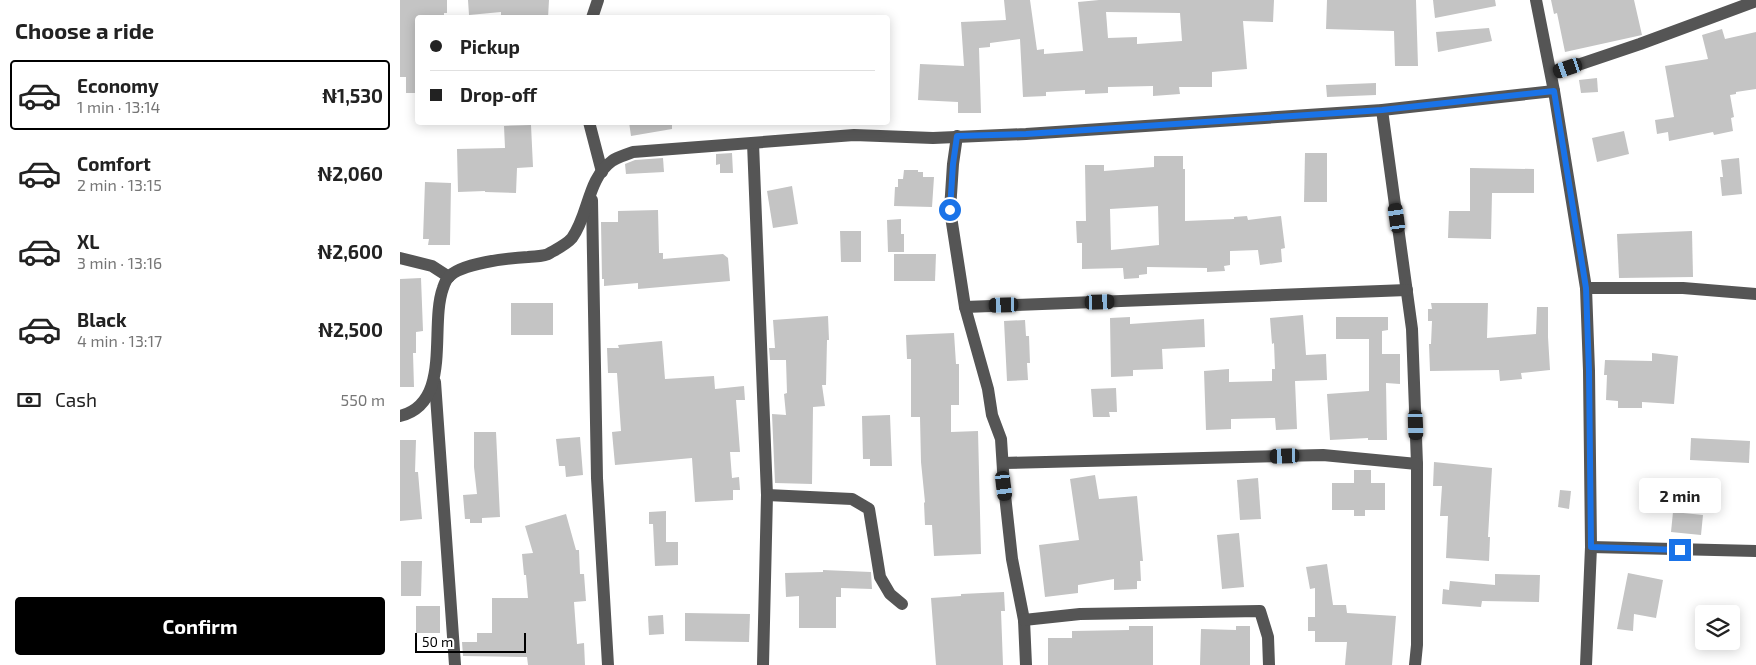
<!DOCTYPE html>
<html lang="en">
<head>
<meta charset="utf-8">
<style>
	:root { --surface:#fff; --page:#f2f2f2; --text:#222; --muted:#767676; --line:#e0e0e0; --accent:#000 }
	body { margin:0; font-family:"Exo 2",sans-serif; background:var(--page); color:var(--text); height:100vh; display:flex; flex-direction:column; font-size:19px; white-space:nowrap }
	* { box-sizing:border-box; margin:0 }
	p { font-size:16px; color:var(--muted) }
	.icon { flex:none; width:28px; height:28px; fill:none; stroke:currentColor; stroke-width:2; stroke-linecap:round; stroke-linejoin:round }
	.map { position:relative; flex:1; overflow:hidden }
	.sheet { display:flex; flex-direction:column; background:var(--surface); width:400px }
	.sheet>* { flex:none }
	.hud { position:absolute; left:15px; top:15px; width:475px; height:110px; border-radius:5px; box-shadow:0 2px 12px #0003; display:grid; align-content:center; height:110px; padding:0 15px; background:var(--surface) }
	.controls { position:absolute; left:1295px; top:605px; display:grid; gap:10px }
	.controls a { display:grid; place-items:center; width:45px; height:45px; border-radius:5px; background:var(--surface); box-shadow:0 2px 12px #0003; font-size:25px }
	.scale { position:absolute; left:15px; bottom:12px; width:111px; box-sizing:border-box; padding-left:5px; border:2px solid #000; border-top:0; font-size:14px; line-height:18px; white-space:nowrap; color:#000; -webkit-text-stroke:4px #fff; paint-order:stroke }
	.end { position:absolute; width:22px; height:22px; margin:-11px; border:6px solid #1a73e8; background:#fff; box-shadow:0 0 0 2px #fff }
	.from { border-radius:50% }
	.bubble { position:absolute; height:35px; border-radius:5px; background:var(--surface); box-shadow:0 2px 12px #0003; font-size:16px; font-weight:700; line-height:35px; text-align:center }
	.car { position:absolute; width:15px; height:30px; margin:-15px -8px; border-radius:6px; box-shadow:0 0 4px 1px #0007; background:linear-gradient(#222 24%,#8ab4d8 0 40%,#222 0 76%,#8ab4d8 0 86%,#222 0) }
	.hud b { display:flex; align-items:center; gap:18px; height:48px; font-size:19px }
	.hud b+b { border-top:1px solid var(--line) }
	.hud i { width:12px; height:12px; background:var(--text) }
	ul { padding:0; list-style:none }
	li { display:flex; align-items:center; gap:15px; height:70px; margin:0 10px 8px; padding:0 5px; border:2px solid transparent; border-radius:5px }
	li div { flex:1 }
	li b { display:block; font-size:19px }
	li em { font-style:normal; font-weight:700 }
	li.on { border-color:var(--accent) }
	li>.icon { width:45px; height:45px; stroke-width:1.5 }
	h2 { padding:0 15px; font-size:22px; line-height:60px }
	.pay { display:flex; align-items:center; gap:12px; height:55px; padding:0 15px; font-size:19px }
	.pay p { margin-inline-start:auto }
	.action { display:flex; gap:10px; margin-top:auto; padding:10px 15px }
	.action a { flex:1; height:58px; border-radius:5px; background:var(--accent); color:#fff; font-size:20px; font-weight:700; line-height:58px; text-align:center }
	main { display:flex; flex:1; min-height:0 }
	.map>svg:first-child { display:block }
	.building { fill:#c4c4c4; fill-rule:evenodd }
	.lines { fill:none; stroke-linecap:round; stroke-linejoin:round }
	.minor { stroke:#555; stroke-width:12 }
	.route { stroke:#1a73e8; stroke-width:6 }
</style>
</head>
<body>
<main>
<section class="sheet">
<h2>Choose a ride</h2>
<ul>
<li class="on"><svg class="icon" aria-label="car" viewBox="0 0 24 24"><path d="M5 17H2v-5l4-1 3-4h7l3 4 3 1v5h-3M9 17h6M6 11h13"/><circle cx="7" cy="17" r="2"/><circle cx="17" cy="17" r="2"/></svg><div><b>Economy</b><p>1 min · 13:14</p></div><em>₦1,530</em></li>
<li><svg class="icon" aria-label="car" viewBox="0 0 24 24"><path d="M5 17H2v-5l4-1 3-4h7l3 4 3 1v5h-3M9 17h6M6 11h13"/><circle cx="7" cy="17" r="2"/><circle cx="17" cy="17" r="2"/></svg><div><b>Comfort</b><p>2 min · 13:15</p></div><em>₦2,060</em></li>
<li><svg class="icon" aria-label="car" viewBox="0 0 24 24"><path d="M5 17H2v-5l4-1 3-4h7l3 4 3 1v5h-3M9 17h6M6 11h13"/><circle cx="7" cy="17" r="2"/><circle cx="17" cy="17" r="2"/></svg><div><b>XL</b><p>3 min · 13:16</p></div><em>₦2,600</em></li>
<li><svg class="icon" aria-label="car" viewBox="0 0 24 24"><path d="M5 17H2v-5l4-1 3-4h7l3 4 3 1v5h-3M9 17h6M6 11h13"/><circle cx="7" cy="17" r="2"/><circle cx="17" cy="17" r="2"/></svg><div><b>Black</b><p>4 min · 13:17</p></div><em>₦2,500</em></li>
</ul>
<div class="pay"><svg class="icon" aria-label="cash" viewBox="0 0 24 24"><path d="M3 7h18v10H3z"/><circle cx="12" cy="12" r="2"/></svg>Cash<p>550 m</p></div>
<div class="action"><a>Confirm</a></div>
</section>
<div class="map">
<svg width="1356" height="665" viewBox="0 0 1356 665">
	<rect width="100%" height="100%" fill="#fff"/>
	<g class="building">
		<path d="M 0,0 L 47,0 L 47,13 L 44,13 L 44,18 L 17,18 L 18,93 L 6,93 L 6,77 L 0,77 Z"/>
		<path d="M 68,0 L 149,0 L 148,18 L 101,18 L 101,12 L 69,15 Z"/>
		<path d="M 604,0 L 630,0 L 637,50 L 644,49 L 644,54 L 683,51 L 678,2 L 699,0 L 874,0 L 873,22 L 843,21 L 847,69 L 812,72 L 812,87 L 779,87 L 780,94 L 753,96 L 753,86 L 708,87 L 708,93 L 685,94 L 685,90 L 646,92 L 646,96 L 623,97 L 620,39 L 590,43 L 590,47 L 579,48 L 581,113 L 558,113 L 558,102 L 518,100 L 520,64 L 564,66 L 561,22 L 606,20 ZM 706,12 L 780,13 L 782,41 L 737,44 L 737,37 L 708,38 Z"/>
		<path d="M 927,0 L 1016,0 L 1018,66 L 995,66 L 994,31 L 926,29 Z"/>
		<path d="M 1033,0 L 1095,0 L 1096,6 L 1035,18 Z"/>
		<path d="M 1151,0 L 1234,0 L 1242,35 L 1165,52 L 1157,13 L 1154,14 Z"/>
		<path d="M 1089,28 L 1092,41 L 1038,52 L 1036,32 Z"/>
		<path d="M 1322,29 L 1325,39 L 1356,32 L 1356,89 L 1336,92 L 1336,94 L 1330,95 L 1334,117 L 1331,118 L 1333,131 L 1314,135 L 1313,132 L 1269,141 L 1268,132 L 1257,134 L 1255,120 L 1274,117 L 1265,66 L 1308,59 L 1302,35 Z"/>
		<path d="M 1197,78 L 1198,92 L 1181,93 L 1179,80 Z"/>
		<path d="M 976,83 L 976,95 L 927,97 L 926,85 Z"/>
		<path d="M 229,122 L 272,122 L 272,129 L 231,136 Z"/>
		<path d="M 131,125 L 133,167 L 117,168 L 116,193 L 85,192 L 85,191 L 58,192 L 57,149 L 105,148 L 104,126 Z"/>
		<path d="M 1224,131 L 1229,154 L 1197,162 L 1192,138 Z"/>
		<path d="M 332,153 L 333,173 L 320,173 L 320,164 L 316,165 L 316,154 Z"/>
		<path d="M 905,153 L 927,153 L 927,202 L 904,202 Z"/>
		<path d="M 754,156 L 783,156 L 783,169 L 785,169 L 785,221 L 834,219 L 834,217 L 847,216 L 848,220 L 881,216 L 885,248 L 881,249 L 882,262 L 860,265 L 858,250 L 830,251 L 830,265 L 824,266 L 825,271 L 807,272 L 807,268 L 747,267 L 747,274 L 739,275 L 739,278 L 724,279 L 723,268 L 682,269 L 682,243 L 677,243 L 676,221 L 686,221 L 685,165 L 704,165 L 704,171 L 754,167 ZM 758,206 L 759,245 L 711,250 L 710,209 Z"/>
		<path d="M 263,158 L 264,172 L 226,174 L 225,164 L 235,160 Z"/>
		<path d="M 1339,158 L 1342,194 L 1322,196 L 1320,177 L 1323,177 L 1321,160 Z"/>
		<path d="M 1070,168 L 1134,169 L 1134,193 L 1092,193 L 1091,239 L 1048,238 L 1049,211 L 1070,211 Z"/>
		<path d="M 504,170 L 518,170 L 518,172 L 523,172 L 523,177 L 534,177 L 532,207 L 494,206 L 495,187 L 498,187 L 498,179 L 503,179 Z"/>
		<path d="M 25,182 L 51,183 L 50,245 L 28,245 L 29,239 L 23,239 Z"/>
		<path d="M 392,186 L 398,224 L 373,228 L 367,191 Z"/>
		<path d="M 258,210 L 259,253 L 263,253 L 263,259 L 323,254 L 328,258 L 330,281 L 238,289 L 238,283 L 204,286 L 204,279 L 202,279 L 201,222 L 218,222 L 218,211 Z"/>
		<path d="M 501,219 L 501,234 L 504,234 L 504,252 L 488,252 L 487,220 Z"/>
		<path d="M 440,231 L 461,231 L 461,262 L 441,262 Z"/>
		<path d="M 1292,231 L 1293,277 L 1219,278 L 1217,234 Z"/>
		<path d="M 494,254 L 536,254 L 535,281 L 494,281 Z"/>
		<path d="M 21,278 L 23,331 L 16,332 L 16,353 L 13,353 L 14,387 L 0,387 L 0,279 Z"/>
		<rect x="111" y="303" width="42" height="32"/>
		<path d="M 1031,303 L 1088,303 L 1087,338 L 1136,334 L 1137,307 L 1148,307 L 1148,337 L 1150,370 L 1121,373 L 1122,379 L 1100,381 L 1099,370 L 1030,371 L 1029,344 L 1031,344 L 1032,321 L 1028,321 L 1028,309 L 1032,309 Z"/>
		<path d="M 903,315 L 906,355 L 926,354 L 927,380 L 895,381 L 897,429 L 876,430 L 875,418 L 831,419 L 831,429 L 806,430 L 804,371 L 829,369 L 829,382 L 872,381 L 872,369 L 875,369 L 874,343 L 872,344 L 870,318 Z"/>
		<path d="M 428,316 L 429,340 L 427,340 L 426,385 L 422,385 L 425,406 L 413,407 L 412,484 L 375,483 L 372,414 L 386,415 L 384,394 L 387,393 L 386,360 L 370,360 L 369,348 L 375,348 L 373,320 Z"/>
		<path d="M 730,317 L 730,324 L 804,319 L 805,347 L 762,349 L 763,369 L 733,370 L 733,376 L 711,377 L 710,318 Z"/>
		<path d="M 936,317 L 988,317 L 988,330 L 982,331 L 982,354 L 1000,354 L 1000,384 L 986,383 L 987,440 L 968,440 L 968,438 L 930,440 L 927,394 L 969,391 L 969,339 L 936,339 Z"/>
		<path d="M 625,320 L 626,336 L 629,336 L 630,363 L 627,363 L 628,380 L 607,381 L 604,321 Z"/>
		<path d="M 554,333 L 556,364 L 559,364 L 559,405 L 551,405 L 551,432 L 578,431 L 581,554 L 534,556 L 532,525 L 525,525 L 524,503 L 525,502 L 521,462 L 520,417 L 511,417 L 511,359 L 507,359 L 506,335 Z"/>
		<path d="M 262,341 L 265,379 L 314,376 L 315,389 L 344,386 L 345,400 L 336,400 L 340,452 L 330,452 L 332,478 L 339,477 L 340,490 L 333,490 L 333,500 L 295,502 L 292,458 L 215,465 L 212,432 L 221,431 L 217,373 L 208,373 L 207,348 L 219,348 L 218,345 Z"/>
		<path d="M 1252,353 L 1278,356 L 1274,404 L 1242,402 L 1242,408 L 1218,408 L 1218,401 L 1206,400 L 1207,375 L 1204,375 L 1205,360 L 1252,361 Z"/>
		<path d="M 716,388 L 717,412 L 709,412 L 710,417 L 693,417 L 691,389 Z"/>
		<path d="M 490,415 L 492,466 L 470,466 L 470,459 L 463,459 L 462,416 Z"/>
		<path d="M 74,432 L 96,432 L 100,517 L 82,518 L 82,523 L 70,523 L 70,519 L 65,519 L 63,495 L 77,494 L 74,467 Z"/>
		<path d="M 180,437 L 183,475 L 166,477 L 165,466 L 159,466 L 156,439 Z"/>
		<path d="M 1291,438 L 1350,441 L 1349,463 L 1290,460 Z"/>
		<path d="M 0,440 L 16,440 L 15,472 L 18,472 L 22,519 L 0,521 Z"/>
		<path d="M 1034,462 L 1092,468 L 1088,537 L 1090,537 L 1089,561 L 1046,558 L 1048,516 L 1040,516 L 1042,486 L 1033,486 Z"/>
		<path d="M 954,470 L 971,470 L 971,483 L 985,483 L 985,510 L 965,510 L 965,516 L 954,516 L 954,510 L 932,510 L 932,483 L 954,483 Z"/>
		<path d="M 695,475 L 699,499 L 737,496 L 743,561 L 740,561 L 741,581 L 737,581 L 737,589 L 714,590 L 714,579 L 678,585 L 678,593 L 645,597 L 639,545 L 679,540 L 670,479 Z"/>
		<path d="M 858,478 L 861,519 L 840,520 L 837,480 Z"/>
		<path d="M 1160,490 L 1171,491 L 1169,509 L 1158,507 Z"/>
		<path d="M 266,511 L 266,542 L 278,542 L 278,565 L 255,566 L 253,524 L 249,524 L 249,512 Z"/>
		<path d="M 1273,512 L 1303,515 L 1301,535 L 1271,532 Z"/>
		<path d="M 166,514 L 176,550 L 179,550 L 180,574 L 184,574 L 186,601 L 174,602 L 177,644 L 184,643 L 185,665 L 128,665 L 127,657 L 63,656 L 62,642 L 77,642 L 77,633 L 92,633 L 92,598 L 128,598 L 126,575 L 124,575 L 122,554 L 133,553 L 125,526 Z"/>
		<path d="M 839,533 L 844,587 L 822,589 L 817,535 Z"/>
		<path d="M 1,561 L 22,561 L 21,596 L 1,596 Z"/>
		<path d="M 927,564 L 933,605 L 946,605 L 947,613 L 996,616 L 992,665 L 945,665 L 947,642 L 915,642 L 915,631 L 908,631 L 908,617 L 915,617 L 915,588 L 910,589 L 906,567 Z"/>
		<path d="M 423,570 L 471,572 L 472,589 L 441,588 L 441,597 L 436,597 L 436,628 L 399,628 L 399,596 L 386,597 L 385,573 L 423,572 Z"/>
		<path d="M 1228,573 L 1263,580 L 1256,618 L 1234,614 L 1233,631 L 1217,629 Z"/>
		<path d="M 1095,574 L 1140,575 L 1139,602 L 1082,601 L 1081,607 L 1042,604 L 1043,589 L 1049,590 L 1050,581 L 1095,585 Z"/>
		<path d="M 604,592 L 605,611 L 601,611 L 603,665 L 536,665 L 531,598 L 561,596 L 561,594 Z"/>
		<rect x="16" y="606" width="24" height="27"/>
		<path d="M 285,613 L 350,614 L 349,642 L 285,641 Z"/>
		<path d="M 263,615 L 264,634 L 249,635 L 248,616 Z"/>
		<path d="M 729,626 L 753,626 L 753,665 L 648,665 L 648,638 L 672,638 L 672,631 L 729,630 Z"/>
		<path d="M 836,626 L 850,626 L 850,665 L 800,665 L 801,629 L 836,630 Z"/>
	</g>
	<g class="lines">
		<g class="minor">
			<path d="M 1136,0 L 1154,91 L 1186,288 L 1189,371 L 1191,547 L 1186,665"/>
			<path d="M 192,18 L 198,0"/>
			<path d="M 1151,74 L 1240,44 L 1356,1"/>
			<path d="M 982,110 L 1012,329 L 1017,464 L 1017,645 L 1015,665"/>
			<path d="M 189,122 L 202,172"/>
			<path d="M 557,136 L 553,164 L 550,210 L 565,307 L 588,389 L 592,415 L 601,439 L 604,486 L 612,559 L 624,620 L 626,665"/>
			<path d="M 353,143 L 367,495 L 363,665"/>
			<path d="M 192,200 L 197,478 L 208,665"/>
			<path d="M 0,258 L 32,266 L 49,277"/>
			<path d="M 1186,288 L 1283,288 L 1356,294"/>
			<path d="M 565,307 L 1007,290"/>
			<path d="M 35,382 L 55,665"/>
			<path d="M 0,416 C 53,403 29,327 43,288 C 44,285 46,280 48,278 C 59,263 110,258 128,257 C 135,256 144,257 150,253 C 157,249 167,244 172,238 C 189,215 187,179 212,161 C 217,157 226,155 233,152 L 454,135 L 533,138 L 626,134 L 982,110 L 1154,91"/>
			<path d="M 603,463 L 923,455 L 1017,464"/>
			<path d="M 367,495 L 452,499 L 469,509 L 480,577 L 490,594 L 502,604"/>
			<path d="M 1191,547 L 1356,551"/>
			<path d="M 624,620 L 680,614 L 860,611 L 868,637 L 869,665"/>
		</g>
	</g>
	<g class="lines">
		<path class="route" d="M 550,210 L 553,164 L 557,136 L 626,134 L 982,110 L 1154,91 L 1186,288 L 1189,371 L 1191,547 L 1280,550"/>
	</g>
</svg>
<div class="controls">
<a><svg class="icon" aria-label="layers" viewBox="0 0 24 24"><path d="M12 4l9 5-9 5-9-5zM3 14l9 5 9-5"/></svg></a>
</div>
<div class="scale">50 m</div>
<i class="end from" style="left:550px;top:210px"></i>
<i class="end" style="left:1280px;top:550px"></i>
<div class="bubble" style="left:1239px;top:478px;width:82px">2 min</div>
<i class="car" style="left:1168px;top:68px;rotate:251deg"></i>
<i class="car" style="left:997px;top:218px;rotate:352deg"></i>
<i class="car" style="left:700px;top:302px;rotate:88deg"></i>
<i class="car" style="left:604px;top:305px;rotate:268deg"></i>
<i class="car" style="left:1016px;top:425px;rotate:178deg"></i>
<i class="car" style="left:885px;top:456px;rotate:268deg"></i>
<i class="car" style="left:604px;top:486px;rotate:173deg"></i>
<div class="hud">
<b><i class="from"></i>Pickup</b>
<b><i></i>Drop-off</b>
</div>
</div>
</main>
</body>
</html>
